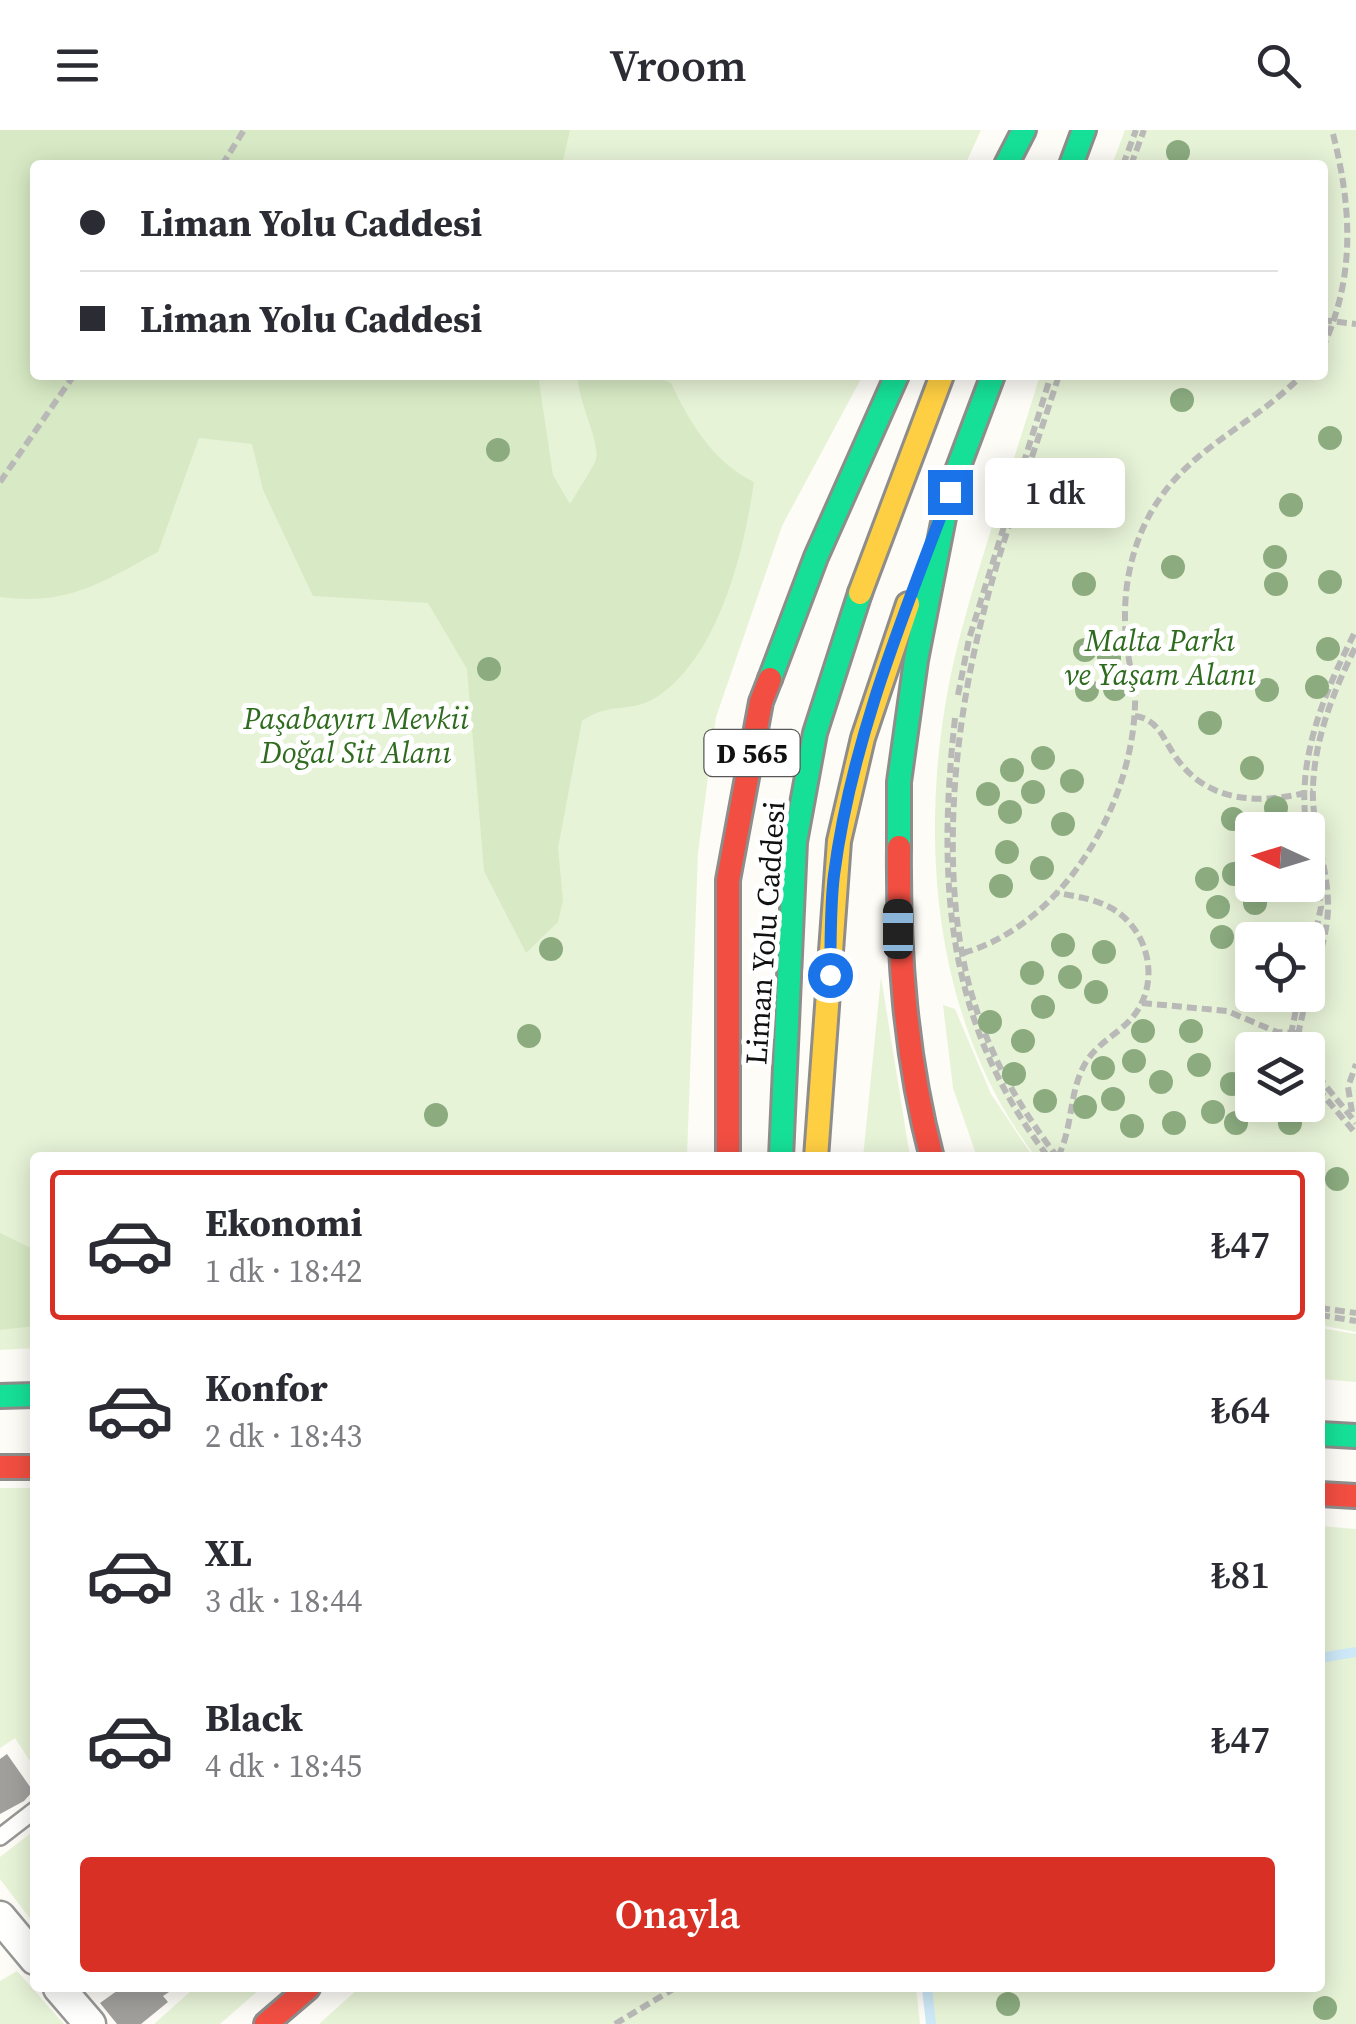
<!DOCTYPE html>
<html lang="tr">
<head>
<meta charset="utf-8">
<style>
	:root { --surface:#fff; --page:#f2f2f3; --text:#2b2b33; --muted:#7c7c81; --line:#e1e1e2; --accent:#d93025 }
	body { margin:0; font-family:"Source Serif 4",serif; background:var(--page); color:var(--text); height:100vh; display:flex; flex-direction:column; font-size:38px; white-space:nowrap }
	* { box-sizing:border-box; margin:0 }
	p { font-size:32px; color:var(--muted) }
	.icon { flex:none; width:55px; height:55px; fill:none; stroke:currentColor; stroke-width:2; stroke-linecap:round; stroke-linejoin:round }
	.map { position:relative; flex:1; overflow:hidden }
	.details { position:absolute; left:30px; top:1022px; width:1295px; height:840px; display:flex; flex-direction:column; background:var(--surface); border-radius:10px; box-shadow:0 5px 25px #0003 }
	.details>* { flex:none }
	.guide { position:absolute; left:30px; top:30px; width:1298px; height:220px; border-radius:10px; box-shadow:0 5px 25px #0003; display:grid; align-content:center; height:220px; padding:0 50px; background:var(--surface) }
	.needle { width:65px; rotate:274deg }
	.fabs { position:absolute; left:1235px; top:682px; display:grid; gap:20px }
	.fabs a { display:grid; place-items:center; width:90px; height:90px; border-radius:10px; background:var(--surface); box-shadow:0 5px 25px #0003; font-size:50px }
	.end { position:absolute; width:45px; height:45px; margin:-22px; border:12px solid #1a73e8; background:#fff; box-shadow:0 0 0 5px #fff }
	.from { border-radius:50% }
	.bubble { position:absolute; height:70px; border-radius:10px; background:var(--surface); box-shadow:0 5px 25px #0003; font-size:32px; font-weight:600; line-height:70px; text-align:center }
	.car { position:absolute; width:30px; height:60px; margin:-30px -15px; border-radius:12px; box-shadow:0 0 8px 2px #0007; background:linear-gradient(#222 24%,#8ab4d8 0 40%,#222 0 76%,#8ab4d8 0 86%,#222 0) }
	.guide b { display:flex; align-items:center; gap:35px; height:95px; font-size:38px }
	.guide b+b { border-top:2px solid var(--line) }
	.guide i { width:25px; height:25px; background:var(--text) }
	ul { padding:18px 0 0; list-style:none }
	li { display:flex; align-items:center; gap:30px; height:150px; margin:0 20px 15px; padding:0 30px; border:5px solid transparent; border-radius:10px }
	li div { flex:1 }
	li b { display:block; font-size:38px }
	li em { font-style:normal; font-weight:600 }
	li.current { border-color:var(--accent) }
	li>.icon { width:90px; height:90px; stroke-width:1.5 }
	.action { display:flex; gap:20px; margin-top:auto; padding:20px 50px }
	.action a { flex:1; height:115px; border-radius:10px; background:var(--accent); color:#fff; font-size:40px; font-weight:600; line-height:115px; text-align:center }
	header { display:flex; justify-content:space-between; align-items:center; height:130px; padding:0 50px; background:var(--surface); font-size:45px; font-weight:600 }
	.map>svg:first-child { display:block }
	.green { fill:#e7f3d7; fill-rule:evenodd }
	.forest { fill:#d8eac5 }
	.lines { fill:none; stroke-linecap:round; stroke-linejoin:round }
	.stream { stroke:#cde8f7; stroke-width:10 }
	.building { fill:#a19f9c }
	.lane-casing { stroke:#979795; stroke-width:20 }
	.street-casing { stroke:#979795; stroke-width:35 }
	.fast-casing { stroke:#8e8d8b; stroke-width:28 }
	.slow-casing { stroke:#8e8d8b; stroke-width:28 }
	.jam-casing { stroke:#8e8d8b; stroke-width:28 }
	.path { stroke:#b9b9b8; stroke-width:6; stroke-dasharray:10 5; stroke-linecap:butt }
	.lane { stroke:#fffffe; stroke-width:15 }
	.street { stroke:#fffffe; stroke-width:30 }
	.fast { stroke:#16e098; stroke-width:22 }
	.slow { stroke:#ffcf43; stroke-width:22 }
	.jam { stroke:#f24e42; stroke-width:22 }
	.tree { fill:#8cac80 }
	.route { stroke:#1a73e8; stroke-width:12 }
	.labels { text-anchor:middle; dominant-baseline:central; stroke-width:10; stroke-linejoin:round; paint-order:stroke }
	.shield { fill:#fff; stroke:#585858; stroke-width:2.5 }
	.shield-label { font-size:28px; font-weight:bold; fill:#111 }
	.park-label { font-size:30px; font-style:italic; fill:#2f6b1f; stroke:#fff }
	.street-label { font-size:30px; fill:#111; stroke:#fff }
</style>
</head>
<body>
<header><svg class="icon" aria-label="menu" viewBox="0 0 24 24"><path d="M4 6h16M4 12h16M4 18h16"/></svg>Vroom<svg class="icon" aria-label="search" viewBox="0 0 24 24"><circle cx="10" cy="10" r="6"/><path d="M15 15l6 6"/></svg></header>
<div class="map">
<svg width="1356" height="1894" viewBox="0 0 1356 1894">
	<rect width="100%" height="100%" fill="#fdfcf7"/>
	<g class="green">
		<path d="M 0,0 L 981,0 L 965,35 L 35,35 L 35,245 L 863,245 L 782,396 L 716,587 L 698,723 L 687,1027 L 35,1028 L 35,1218 L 0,1220 Z"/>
		<path d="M 1125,0 L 1356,0 L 1356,1202 L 1320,1195 L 1320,1028 L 1036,1027 C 925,884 915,678 960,506 C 983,418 1014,332 1040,245 L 1322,245 L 1322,35 L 1112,35 ZM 1252,700 L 1308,700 L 1308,755 L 1252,755 ZM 1308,810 L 1308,865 L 1252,865 L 1252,810 ZM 1308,920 L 1308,975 L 1252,975 L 1252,920 Z"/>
		<path d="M 881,847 L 910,1027 L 863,1028 Z"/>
		<path d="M 943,875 L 955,879 L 991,964 L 1033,1027 L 977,1027 L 953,958 Z"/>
		<path d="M 1320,1198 L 1356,1204 L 1356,1252 L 1320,1249 Z"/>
		<path d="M 0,1358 L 35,1358 L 35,1639 L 15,1608 L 0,1618 Z"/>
		<path d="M 1320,1396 L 1356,1399 L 1356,1894 L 932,1894 L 929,1858 L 1320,1858 Z"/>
		<path d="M 35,1700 L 35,1795 L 0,1749 L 0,1727 Z"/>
		<path d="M 17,1841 L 64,1894 L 0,1894 L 0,1851 Z"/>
		<path d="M 190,1858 L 261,1858 L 220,1894 L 154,1894 L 191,1861 Z"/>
		<path d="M 359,1858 L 916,1858 L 920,1894 L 319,1894 Z"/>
	</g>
	<g class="forest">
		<path d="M 0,0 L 570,0 L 562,35 L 35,35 L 35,245 L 538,245 L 553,345 L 570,374 C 578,360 588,346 595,332 C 603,316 578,274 578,247 L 653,245 L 671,253 C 690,293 713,332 754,352 C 744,421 720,522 660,565 C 632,585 612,570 582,591 L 558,718 L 563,770 L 558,792 L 526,823 L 484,741 L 467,539 L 428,473 L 313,466 L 263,360 L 252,314 L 199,308 L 158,422 C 101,453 67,476 0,467 Z"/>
		<path d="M 0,1103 L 35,1120 L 35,1196 L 0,1200 Z"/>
	</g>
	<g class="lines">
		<g class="stream">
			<path d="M 1320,1528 L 1356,1522"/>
			<path d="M 927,1858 L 931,1894"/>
		</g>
	</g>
	<g class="building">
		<path d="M 7,1624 L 33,1661 L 24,1671 L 0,1684 L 0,1629 Z"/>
		<path d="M 121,1858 L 165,1858 L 169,1862 L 163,1866 L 168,1872 L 141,1894 L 117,1894 L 100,1873 Z"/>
	</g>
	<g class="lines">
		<g class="lane-casing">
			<path id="lane" d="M 0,1707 L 35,1680"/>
		</g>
		<g class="street-casing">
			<g id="street">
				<path d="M 0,1787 L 35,1829"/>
				<path d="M 59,1858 L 90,1894"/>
			</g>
		</g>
		<g class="fast-casing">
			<g id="fast">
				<path d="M 1006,35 L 1024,0"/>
				<path d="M 1071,35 L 1084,0"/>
				<path d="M 770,549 L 816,427 L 897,245"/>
				<path d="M 899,717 L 899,652 L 916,530 L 949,362 L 993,245"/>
				<path d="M 781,1028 L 795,712 L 815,603 L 860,463"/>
				<path d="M 0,1266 L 35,1265"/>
				<path d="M 1320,1304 L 1356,1306"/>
			</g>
		</g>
		<g class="slow-casing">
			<g id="slow">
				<path d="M 860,463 L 942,245"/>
				<path d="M 816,1028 L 839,711 L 863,608 L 908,474"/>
			</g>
		</g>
		<g class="jam-casing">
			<g id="jam">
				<path d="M 899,717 C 898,822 905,926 932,1028"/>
				<path d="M 728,1028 L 728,750 L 761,572 L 770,549"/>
				<path d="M 0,1337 L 35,1337"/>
				<path d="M 1320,1364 L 1356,1366"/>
				<path d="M 266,1894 L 308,1858"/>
			</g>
		</g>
		<g class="path">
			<path d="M 222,35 L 244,0"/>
			<path d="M 1123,35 L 1136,0"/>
			<path d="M 1131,35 L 1144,0"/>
			<path d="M 1322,190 L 1356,194"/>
			<path d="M 1322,219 C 1356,147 1352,77 1332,0"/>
			<path d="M 0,352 L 74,245"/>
			<path d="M 958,565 L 969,509 L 1051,245"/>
			<path d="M 1135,586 C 1157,589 1162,606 1173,623 C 1205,674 1260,675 1313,661"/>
			<path d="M 955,588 C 937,751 945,893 1049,1028"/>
			<path d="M 1307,700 C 1295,630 1325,561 1356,500"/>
			<path d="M 1308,702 L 1321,777 L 1308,839"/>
			<path d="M 963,823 C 1063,795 1132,676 1135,575 C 1136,557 1130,540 1128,523 C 1121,480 1126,435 1144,396 C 1179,320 1248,301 1302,245"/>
			<path d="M 1308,862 C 1316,834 1327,809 1328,779 C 1329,738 1311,699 1313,656 C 1315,607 1334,560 1356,516"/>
			<path d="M 1142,873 L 1227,881 L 1277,902 L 1299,903"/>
			<path d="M 1294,920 L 1292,899 L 1299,865"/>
			<path d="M 1301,920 L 1299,900 L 1307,865"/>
			<path d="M 1308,934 L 1356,993"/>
			<path d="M 1308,947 L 1356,1004"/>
			<path d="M 1352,982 L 1348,957 L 1356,934"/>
			<path d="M 1058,1027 C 1074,994 1068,963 1086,932 C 1099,911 1121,903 1135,884 C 1163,846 1145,791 1103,774 C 1089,768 1073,766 1058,763"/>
			<path d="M 1058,1028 C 1022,981 993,932 975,875 C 940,768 951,623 976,514 C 996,423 1031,334 1059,245"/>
			<path d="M 1320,1178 L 1356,1183"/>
			<path d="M 1320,1185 L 1356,1191"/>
			<path d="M 615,1894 L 675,1858"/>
		</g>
		<use href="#lane" class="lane"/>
		<use href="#street" class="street"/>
		<use href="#fast" class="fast"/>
		<use href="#slow" class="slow"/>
		<use href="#jam" class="jam"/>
	</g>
	<g class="tree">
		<circle cx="1178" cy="22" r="12"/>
		<circle cx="1182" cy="270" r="12"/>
		<circle cx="1330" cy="308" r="12"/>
		<circle cx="498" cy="320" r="12"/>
		<circle cx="1291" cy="375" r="12"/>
		<circle cx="1104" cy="378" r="12"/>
		<circle cx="1275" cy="427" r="12"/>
		<circle cx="1173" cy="437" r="12"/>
		<circle cx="1330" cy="452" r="12"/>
		<circle cx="1084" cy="454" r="12"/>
		<circle cx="1276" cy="454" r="12"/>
		<circle cx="1328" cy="519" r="12"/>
		<circle cx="1085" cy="520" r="12"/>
		<circle cx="1109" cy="528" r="12"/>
		<circle cx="489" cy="539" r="12"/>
		<circle cx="1317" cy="557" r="12"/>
		<circle cx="1115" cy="559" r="12"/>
		<circle cx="1087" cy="560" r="12"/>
		<circle cx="1267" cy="560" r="12"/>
		<circle cx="1210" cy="593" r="12"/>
		<circle cx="1043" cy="628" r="12"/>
		<circle cx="1252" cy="638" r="12"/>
		<circle cx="1012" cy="640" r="12"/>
		<circle cx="1072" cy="651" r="12"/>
		<circle cx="1033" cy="662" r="12"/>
		<circle cx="988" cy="664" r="12"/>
		<circle cx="1276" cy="678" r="12"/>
		<circle cx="1010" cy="682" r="12"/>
		<circle cx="1233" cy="689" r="12"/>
		<circle cx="1063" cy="694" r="12"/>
		<circle cx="1007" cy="722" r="12"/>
		<circle cx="1042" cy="738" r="12"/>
		<circle cx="1234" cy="744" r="12"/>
		<circle cx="1207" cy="749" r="12"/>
		<circle cx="1001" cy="756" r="12"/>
		<circle cx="1255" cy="773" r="12"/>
		<circle cx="1218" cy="777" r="12"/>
		<circle cx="1222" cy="807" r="12"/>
		<circle cx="1063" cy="815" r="12"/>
		<circle cx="551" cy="819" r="12"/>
		<circle cx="1104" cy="822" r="12"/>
		<circle cx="1032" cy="843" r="12"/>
		<circle cx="1070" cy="847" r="12"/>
		<circle cx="1096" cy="862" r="12"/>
		<circle cx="1043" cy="877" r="12"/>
		<circle cx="990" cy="892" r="12"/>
		<circle cx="1143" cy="901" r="12"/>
		<circle cx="1191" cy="901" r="12"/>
		<circle cx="529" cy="906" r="12"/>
		<circle cx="1023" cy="911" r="12"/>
		<circle cx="1134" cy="931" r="12"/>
		<circle cx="1199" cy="935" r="12"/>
		<circle cx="1103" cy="938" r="12"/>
		<circle cx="1014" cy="944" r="12"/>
		<circle cx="1161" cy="952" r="12"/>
		<circle cx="1232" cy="954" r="12"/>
		<circle cx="1113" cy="969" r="12"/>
		<circle cx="1045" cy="971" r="12"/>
		<circle cx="1085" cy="977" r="12"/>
		<circle cx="1213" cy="982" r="12"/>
		<circle cx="436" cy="985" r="12"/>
		<circle cx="1174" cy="993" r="12"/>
		<circle cx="1236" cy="993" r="12"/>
		<circle cx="1290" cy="993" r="12"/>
		<circle cx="1132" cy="996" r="12"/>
		<circle cx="1337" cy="1049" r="12"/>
		<circle cx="1008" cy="1874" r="12"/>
		<circle cx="1325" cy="1878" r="12"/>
	</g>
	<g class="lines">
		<path class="route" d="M 830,845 C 831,812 830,777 834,745 C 851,612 903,486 950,362"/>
	</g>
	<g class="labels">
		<rect class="shield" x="704.5" y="600" width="95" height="46" rx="8"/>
		<g class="shield-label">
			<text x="752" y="623">D 565</text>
		</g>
		<g class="park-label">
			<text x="1160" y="510">Malta Parkı<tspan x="1160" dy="34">ve Yaşam Alanı</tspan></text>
			<text x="356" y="588">Paşabayırı Mevkii<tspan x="356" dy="34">Doğal Sit Alanı</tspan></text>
		</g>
		<g class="street-label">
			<text transform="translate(765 803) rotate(-86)">Liman Yolu Caddesi</text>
		</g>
	</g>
</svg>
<div class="fabs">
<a><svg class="needle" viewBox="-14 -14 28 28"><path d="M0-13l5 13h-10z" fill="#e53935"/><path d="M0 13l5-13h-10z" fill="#7c7c81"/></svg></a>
<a><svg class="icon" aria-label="locate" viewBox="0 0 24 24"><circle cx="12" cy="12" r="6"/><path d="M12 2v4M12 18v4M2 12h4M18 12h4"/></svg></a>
<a><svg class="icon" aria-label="layers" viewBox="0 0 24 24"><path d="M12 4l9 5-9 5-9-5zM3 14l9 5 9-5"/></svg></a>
</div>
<i class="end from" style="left:830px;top:845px"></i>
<i class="end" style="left:950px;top:362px"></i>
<div class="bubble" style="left:985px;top:328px;width:140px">1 dk</div>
<i class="car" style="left:898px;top:799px;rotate:0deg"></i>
<div class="guide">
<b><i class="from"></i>Liman Yolu Caddesi</b>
<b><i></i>Liman Yolu Caddesi</b>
</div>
<section class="details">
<ul>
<li class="current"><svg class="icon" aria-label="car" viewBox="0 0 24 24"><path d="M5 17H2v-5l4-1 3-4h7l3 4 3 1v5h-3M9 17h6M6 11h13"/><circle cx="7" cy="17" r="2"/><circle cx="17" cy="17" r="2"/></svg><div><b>Ekonomi</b><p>1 dk · 18:42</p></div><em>₺47</em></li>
<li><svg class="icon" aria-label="car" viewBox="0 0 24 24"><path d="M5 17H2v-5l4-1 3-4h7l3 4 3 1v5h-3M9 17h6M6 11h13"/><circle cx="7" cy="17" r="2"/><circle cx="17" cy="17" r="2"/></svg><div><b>Konfor</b><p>2 dk · 18:43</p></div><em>₺64</em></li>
<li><svg class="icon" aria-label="car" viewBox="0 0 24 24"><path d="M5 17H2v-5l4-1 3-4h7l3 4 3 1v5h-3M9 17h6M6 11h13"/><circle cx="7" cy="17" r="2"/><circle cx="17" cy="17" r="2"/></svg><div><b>XL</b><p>3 dk · 18:44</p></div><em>₺81</em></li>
<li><svg class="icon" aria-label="car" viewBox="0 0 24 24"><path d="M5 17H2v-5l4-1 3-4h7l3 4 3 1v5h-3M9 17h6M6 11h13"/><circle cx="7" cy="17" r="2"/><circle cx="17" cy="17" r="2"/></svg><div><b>Black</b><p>4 dk · 18:45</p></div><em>₺47</em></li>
</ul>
<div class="action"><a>Onayla</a></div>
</section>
</div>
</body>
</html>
